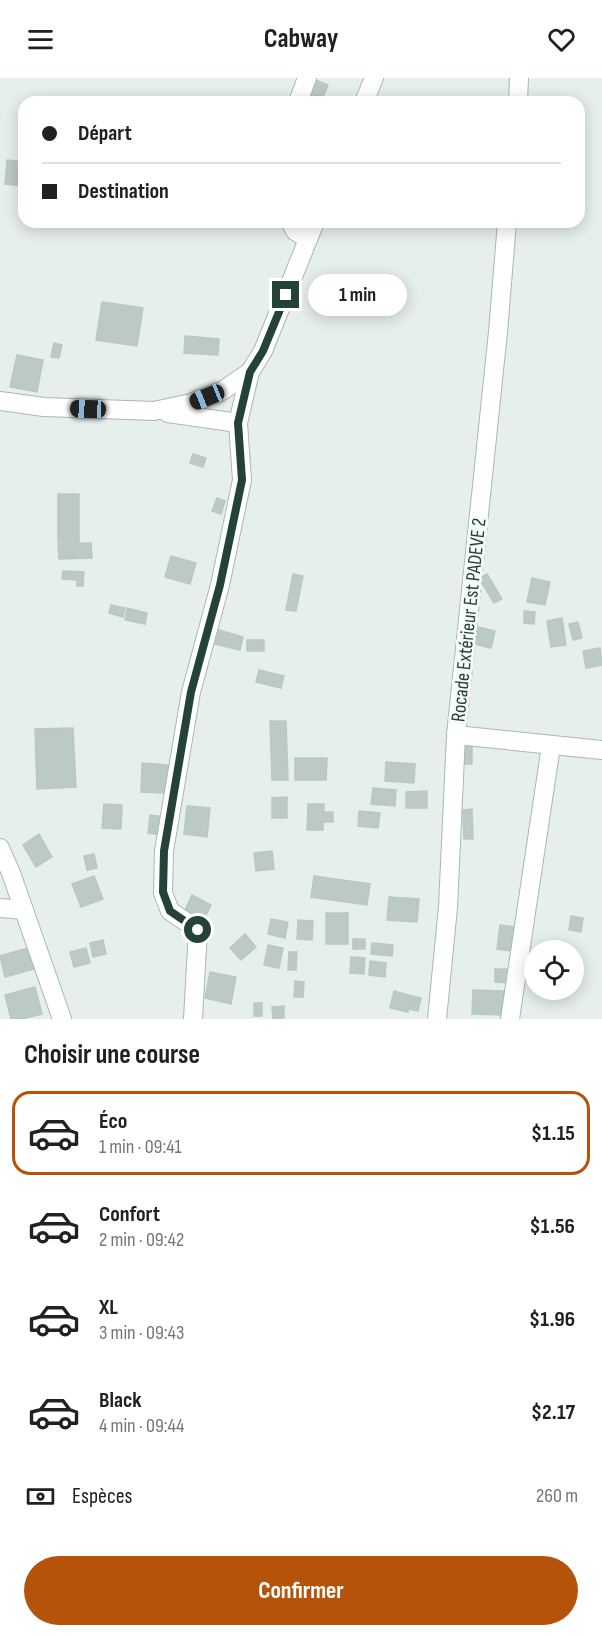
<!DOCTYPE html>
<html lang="fr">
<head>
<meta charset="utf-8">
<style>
	:root { --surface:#fff; --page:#f2f2f2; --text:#202124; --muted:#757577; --line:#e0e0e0; --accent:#b45309 }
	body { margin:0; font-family:"Sofia Sans Condensed",sans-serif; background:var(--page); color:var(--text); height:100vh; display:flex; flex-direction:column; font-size:22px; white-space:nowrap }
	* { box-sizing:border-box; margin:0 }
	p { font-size:20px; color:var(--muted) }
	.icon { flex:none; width:33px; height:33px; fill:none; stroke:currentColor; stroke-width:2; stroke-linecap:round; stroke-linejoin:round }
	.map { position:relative; height:941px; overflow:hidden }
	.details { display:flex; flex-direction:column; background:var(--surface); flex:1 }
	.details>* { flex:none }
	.banner { position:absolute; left:18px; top:18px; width:567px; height:132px; border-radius:18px; box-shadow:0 3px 15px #0003; display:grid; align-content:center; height:132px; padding:0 24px; background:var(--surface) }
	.tools { position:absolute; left:524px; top:862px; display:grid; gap:12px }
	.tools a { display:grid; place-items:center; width:60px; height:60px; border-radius:50%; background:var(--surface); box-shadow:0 3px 15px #0003; font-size:30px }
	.end { position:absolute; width:27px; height:27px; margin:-14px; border:8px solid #24423a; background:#fff; box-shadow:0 0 0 3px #fff }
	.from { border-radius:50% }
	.bubble { position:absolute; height:42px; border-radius:21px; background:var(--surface); box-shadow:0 3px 15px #0003; font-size:20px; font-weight:700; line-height:42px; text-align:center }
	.car { position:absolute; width:18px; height:36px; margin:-18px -9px; border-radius:8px; box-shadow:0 0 4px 2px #0007; background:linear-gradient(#222 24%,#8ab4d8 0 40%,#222 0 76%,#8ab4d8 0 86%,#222 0) }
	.banner b { display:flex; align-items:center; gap:21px; height:57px; font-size:22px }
	.banner b+b { border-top:2px solid var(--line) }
	.banner i { width:15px; height:15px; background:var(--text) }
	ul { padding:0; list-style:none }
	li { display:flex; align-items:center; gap:18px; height:84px; margin:0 12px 9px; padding:0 12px; border:3px solid transparent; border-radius:18px }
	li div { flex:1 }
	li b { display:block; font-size:22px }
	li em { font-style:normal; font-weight:700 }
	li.on { border-color:var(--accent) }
	li>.icon { width:54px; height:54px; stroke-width:1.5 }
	h2 { padding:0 24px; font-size:27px; line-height:72px }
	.pay { display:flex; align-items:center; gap:15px; height:66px; padding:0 24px; font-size:22px }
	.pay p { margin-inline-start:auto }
	.action { display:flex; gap:12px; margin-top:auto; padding:12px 24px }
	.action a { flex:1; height:69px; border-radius:36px; background:var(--accent); color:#fff; font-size:24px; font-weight:700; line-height:69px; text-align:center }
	header { display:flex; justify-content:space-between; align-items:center; height:78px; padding:0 24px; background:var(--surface); font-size:27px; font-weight:700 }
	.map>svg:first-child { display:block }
	.building { fill:#bbcac4; stroke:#b8c9c2; stroke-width:1.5 }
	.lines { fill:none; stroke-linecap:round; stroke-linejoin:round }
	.street-casing { stroke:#a8b8b2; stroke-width:20 }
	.street { stroke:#fff; stroke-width:18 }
	.route { stroke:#24423a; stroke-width:8 }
	.labels { text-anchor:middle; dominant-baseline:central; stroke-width:6; stroke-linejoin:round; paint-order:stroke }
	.street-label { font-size:20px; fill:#24423a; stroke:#f7fbf9 }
</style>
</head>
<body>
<header><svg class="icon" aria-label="menu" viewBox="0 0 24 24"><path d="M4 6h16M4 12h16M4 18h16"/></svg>Cabway<svg class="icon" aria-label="heart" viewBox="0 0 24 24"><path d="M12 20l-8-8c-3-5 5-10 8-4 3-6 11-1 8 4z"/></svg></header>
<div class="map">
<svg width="602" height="941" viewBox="0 0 602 941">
	<rect width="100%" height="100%" fill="#e6efeb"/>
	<g class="building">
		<path d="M 313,1 L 328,7 L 321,24 L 315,24 L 305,20 Z"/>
		<path d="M 7,82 L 24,84 L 24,108 L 5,106 Z"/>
		<path d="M 102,224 L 143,230 L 137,268 L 96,262 Z"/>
		<path d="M 185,258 L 219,261 L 218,277 L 184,275 Z"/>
		<path d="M 54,265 L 62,267 L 59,280 L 51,279 Z"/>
		<path d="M 17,277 L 43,282 L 37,314 L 10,309 Z"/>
		<path d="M 193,376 L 206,380 L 203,389 L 190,385 Z"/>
		<rect x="58" y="416" width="21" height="48"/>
		<path d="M 217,420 L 225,423 L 221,436 L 212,433 Z"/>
		<path d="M 91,465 L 92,480 L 59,481 L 58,466 Z"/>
		<path d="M 171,478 L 196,485 L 190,506 L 165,499 Z"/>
		<path d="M 63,493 L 84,494 L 83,508 L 77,508 L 77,502 L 62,501 Z"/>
		<path d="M 293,496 L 303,498 L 296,533 L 286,532 Z"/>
		<path d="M 487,496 L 502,521 L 494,525 L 479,500 Z"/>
		<path d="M 532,500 L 550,504 L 545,527 L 527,524 Z"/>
		<path d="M 111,527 L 125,530 L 123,539 L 109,535 Z"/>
		<path d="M 127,530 L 147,535 L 145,546 L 125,542 Z"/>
		<path d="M 524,533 L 535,534 L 534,546 L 524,545 Z"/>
		<path d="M 562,540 L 566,567 L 551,569 L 547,543 Z"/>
		<path d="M 578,544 L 582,560 L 573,562 L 569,546 Z"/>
		<path d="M 478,549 L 495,553 L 491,570 L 474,566 Z"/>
		<path d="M 219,552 L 243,559 L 240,572 L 215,566 Z"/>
		<rect x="247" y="562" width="17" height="11"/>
		<path d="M 600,570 L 602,587 L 586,590 L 583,573 Z"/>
		<path d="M 259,592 L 284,598 L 281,610 L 256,604 Z"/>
		<path d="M 270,643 L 286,643 L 288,702 L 272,702 Z"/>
		<path d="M 73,650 L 76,709 L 37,711 L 35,651 Z"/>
		<path d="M 464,663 L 472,664 L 472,686 L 463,686 Z"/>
		<path d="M 295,680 L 327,680 L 326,702 L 295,702 Z"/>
		<path d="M 386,684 L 415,686 L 414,705 L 385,703 Z"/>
		<path d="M 142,685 L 168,687 L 166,715 L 141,714 Z"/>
		<path d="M 373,710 L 396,712 L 395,728 L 371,726 Z"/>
		<path d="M 427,713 L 427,730 L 406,730 L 406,714 Z"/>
		<path d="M 287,719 L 287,740 L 272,740 L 272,720 Z"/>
		<path d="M 104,726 L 122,727 L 121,751 L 102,750 Z"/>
		<path d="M 308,726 L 324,726 L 324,734 L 333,734 L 333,744 L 323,744 L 323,752 L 307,752 Z"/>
		<path d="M 187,728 L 210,730 L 207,759 L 184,756 Z"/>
		<path d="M 472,731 L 473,761 L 464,761 L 463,732 Z"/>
		<path d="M 359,733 L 380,735 L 378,750 L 358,748 Z"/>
		<path d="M 150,737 L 164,739 L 161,757 L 148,755 Z"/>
		<path d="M 39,756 L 52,779 L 36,789 L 23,767 Z"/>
		<path d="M 272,773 L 274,791 L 256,793 L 254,775 Z"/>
		<path d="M 94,776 L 97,790 L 87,792 L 84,778 Z"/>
		<path d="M 94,798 L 103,821 L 81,829 L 72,806 Z"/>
		<path d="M 314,798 L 370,806 L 367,827 L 311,819 Z"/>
		<path d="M 192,817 L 211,827 L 203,843 L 184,834 Z"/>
		<path d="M 389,819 L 419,821 L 417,844 L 387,842 Z"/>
		<rect x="326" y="835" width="22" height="31"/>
		<path d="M 571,838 L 583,840 L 581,854 L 569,852 Z"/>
		<path d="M 271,841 L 288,844 L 285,860 L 268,856 Z"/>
		<path d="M 298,842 L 313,843 L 312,862 L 297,861 Z"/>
		<path d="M 500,847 L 516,849 L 512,873 L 497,871 Z"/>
		<path d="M 245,856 L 256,869 L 241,882 L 230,870 Z"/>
		<rect x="353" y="861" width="12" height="10"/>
		<path d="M 103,862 L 106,876 L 93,879 L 90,865 Z"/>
		<path d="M 372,865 L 393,867 L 392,878 L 371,876 Z"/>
		<path d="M 268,867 L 283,870 L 279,890 L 264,887 Z"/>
		<path d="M 28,870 L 34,891 L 5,899 L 0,878 Z"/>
		<path d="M 86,870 L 90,885 L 74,889 L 70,874 Z"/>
		<path d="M 289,874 L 297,874 L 296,892 L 288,892 Z"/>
		<path d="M 351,879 L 365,880 L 364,896 L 350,895 Z"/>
		<path d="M 370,883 L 386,885 L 385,899 L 369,897 Z"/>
		<path d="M 495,891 L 511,891 L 511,905 L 495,904 Z"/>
		<path d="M 210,894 L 236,899 L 231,926 L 205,920 Z"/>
		<path d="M 295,903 L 304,904 L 303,919 L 294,919 Z"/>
		<path d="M 35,909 L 42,936 L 22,941 L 11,941 L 5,917 Z"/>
		<path d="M 473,912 L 504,913 L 503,937 L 472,936 Z"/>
		<path d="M 394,913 L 412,918 L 408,934 L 390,930 Z"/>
		<path d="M 412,918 L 421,920 L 418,933 L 409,931 Z"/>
		<rect x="254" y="925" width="8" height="13"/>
		<path d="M 284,928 L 284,940 L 273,941 L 272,929 Z"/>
	</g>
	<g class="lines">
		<g class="street-casing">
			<g id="street">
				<path d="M 298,24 L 307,0"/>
				<path d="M 364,24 L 374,0"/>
				<path d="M 518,24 L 519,0"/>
				<path d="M 290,144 L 295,153 L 308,161"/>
				<path d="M 0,323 L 44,329 L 154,333 L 191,325 L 222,313 L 250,294 L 263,273 L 315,144"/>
				<path d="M 168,335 L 238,345"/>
				<path d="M 456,657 L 602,672"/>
				<path d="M 0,770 L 11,795 L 62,941"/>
				<path d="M 0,830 L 24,832"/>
				<path d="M 193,941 L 198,852 L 170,833 L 163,815 L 164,773 L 191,614 L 220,507 L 242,402 L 238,345 L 250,294"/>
				<path d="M 437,941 L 448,829 L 456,657 L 498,254 L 507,144"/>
				<path d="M 510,941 L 551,668"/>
			</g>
		</g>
		<use href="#street" class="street"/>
	</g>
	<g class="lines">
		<path class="route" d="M 198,852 L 170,833 L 163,814 L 164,773 L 191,614 L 220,507 L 242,402 L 238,345 L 250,294 L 263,273 L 286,217"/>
	</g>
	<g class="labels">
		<g class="street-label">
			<text transform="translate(469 542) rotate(-84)">Rocade Extérieur Est PADEVE 2</text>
		</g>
	</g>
</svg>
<div class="tools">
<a><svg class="icon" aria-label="locate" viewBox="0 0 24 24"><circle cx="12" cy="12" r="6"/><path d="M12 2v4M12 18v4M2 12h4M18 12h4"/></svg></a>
</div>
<i class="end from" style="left:198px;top:852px"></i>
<i class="end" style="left:286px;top:217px"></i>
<div class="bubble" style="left:308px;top:196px;width:99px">1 min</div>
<i class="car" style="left:207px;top:319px;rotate:248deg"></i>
<i class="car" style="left:88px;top:331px;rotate:272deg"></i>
<div class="banner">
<b><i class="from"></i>Départ</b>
<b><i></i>Destination</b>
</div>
</div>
<section class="details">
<h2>Choisir une course</h2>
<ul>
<li class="on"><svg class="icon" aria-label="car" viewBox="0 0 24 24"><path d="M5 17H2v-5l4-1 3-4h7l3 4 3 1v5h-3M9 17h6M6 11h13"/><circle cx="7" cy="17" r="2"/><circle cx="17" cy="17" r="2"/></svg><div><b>Éco</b><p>1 min · 09:41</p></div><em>$1.15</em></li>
<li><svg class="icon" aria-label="car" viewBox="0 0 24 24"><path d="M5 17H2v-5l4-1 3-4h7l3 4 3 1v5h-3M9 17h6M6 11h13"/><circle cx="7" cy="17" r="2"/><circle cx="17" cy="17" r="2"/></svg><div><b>Confort</b><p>2 min · 09:42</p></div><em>$1.56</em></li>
<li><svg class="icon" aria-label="car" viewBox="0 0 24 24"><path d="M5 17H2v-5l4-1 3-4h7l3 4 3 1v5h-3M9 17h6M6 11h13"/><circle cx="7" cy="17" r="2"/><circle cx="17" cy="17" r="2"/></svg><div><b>XL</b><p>3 min · 09:43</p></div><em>$1.96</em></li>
<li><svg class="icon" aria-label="car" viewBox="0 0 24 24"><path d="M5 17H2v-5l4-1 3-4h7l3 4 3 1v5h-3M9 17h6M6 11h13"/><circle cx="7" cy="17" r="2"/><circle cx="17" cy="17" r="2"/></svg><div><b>Black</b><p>4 min · 09:44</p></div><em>$2.17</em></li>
</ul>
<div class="pay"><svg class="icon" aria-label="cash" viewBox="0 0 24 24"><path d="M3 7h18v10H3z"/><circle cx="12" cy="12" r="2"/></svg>Espèces<p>260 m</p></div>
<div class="action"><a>Confirmer</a></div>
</section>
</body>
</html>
